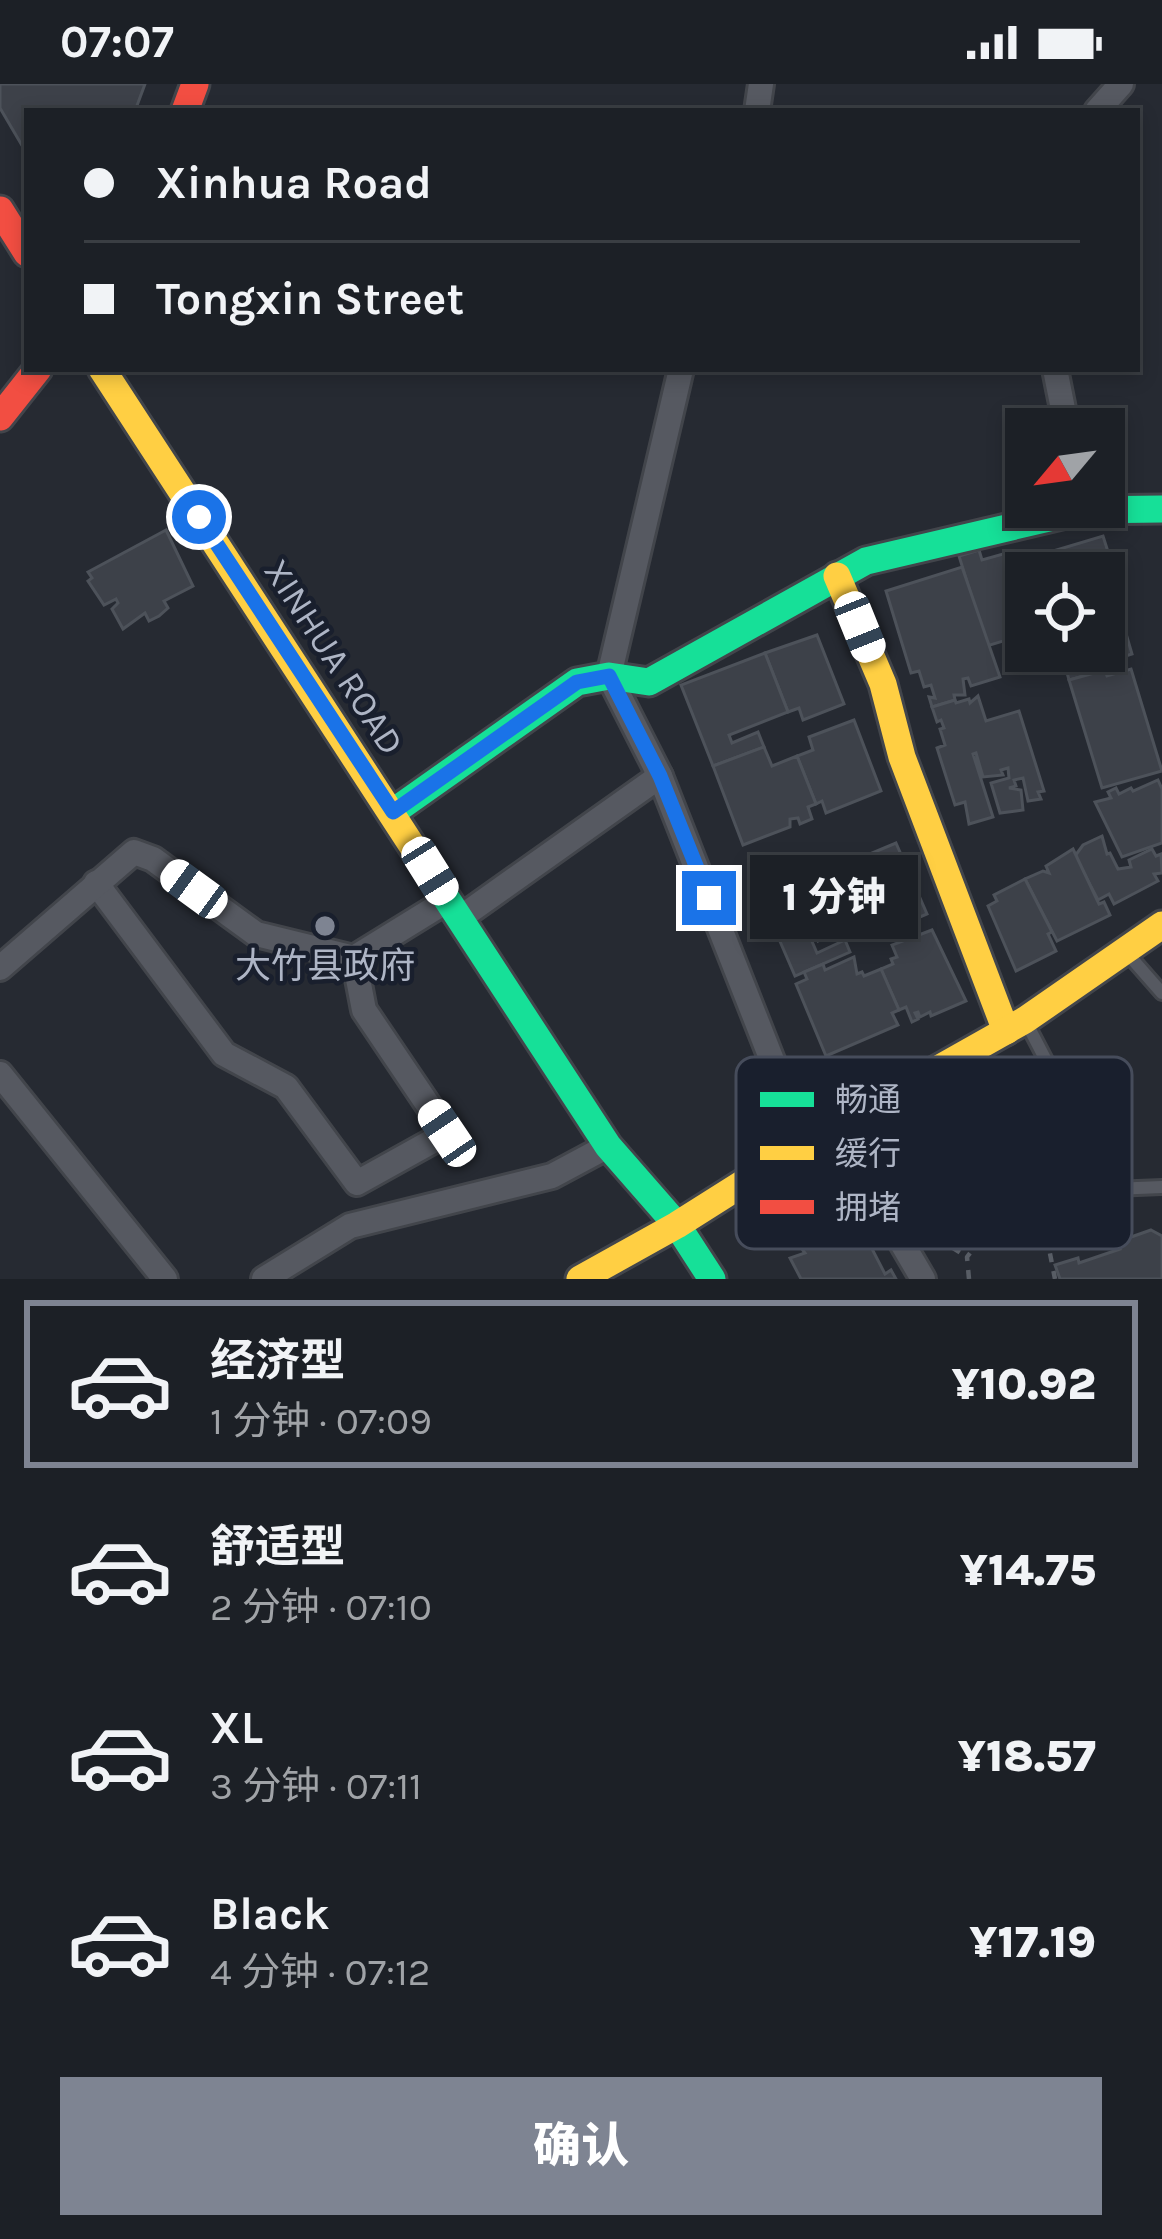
<!DOCTYPE html>
<html lang="zh">
<head>
<meta charset="utf-8">
<style>
	:root { --surface:#1c2026; --page:#292d32; --text:#f1f3f6; --muted:#a0a3a7; --line:#3a3e43; --accent:#7e8492 }
	body { margin:0; font-family:Karla,"Noto Sans SC",sans-serif; background:var(--page); color:var(--text); height:100vh; display:flex; flex-direction:column; font-size:45px; white-space:nowrap }
	* { box-sizing:border-box; margin:0 }
	p { font-size:39px; color:var(--muted) }
	.icon { flex:none; width:66px; height:66px; fill:none; stroke:currentColor; stroke-width:2; stroke-linecap:round; stroke-linejoin:round }
	.map { position:relative; height:1195px; overflow:hidden }
	.panel { display:flex; flex-direction:column; background:var(--surface); flex:1 }
	.panel>* { flex:none }
	.top-card { position:absolute; left:24px; top:24px; width:1116px; height:264px; border-radius:0px; box-shadow:0 6px 18px #0003,0 0 0 3px var(--line); display:grid; align-content:center; height:264px; padding:0 60px; background:var(--surface) }
	.needle { width:78px; rotate:241deg }
	.controls { position:absolute; left:1005px; top:324px; display:grid; gap:24px }
	.controls a { display:grid; place-items:center; width:120px; height:120px; border-radius:0px; background:var(--surface); box-shadow:0 6px 18px #0003,0 0 0 3px var(--line); font-size:60px }
	.end { position:absolute; width:54px; height:54px; margin:-27px; border:15px solid #1a73e8; background:#fff; box-shadow:0 0 0 6px #fff }
	.from { border-radius:50% }
	.bubble { position:absolute; height:84px; border-radius:0px; background:var(--surface); box-shadow:0 6px 18px #0003,0 0 0 3px var(--line); font-size:39px; font-weight:800; line-height:84px; text-align:center }
	.car { position:absolute; width:36px; height:72px; margin:-36px -18px; border-radius:15px; box-shadow:0 0 9px 3px #0007; background:linear-gradient(#fff 24%,#345 0 40%,#fff 0 76%,#345 0 86%,#fff 0) }
	.top-card b { display:flex; align-items:center; gap:42px; height:114px; font-size:45px }
	.top-card b+b { border-top:3px solid var(--line) }
	.top-card i { width:30px; height:30px; background:var(--text) }
	ul { padding:21px 0 0; list-style:none }
	li { display:flex; align-items:center; gap:36px; height:168px; margin:0 24px 18px; padding:0 36px; border:6px solid transparent; border-radius:0px }
	li div { flex:1 }
	li b { display:block; font-size:45px }
	li em { font-style:normal; font-weight:800 }
	li.selected { border-color:var(--accent) }
	li>.icon { width:108px; height:108px; stroke-width:1.5 }
	.primary-button { display:flex; gap:24px; margin-top:auto; padding:24px 60px }
	.primary-button a { flex:1; height:138px; border-radius:0px; background:var(--accent); color:#fff; font-size:48px; font-weight:800; line-height:138px; text-align:center }
	.status { display:flex; justify-content:space-between; align-items:center; height:84px; padding:0 60px; background:var(--surface); direction:ltr }
	.status svg { height:33px; fill:currentColor }
	.map>svg:first-child { display:block }
	.building { fill:#3d4149; stroke:#4d525a; stroke-width:3 }
	.lines { fill:none; stroke-linecap:round; stroke-linejoin:round }
	.lane-casing { stroke:#42454b; stroke-width:18 }
	.street-casing { stroke:#42454b; stroke-width:30 }
	.fast-casing { stroke:#42454b; stroke-width:33 }
	.slow-casing { stroke:#42454b; stroke-width:33 }
	.jam-casing { stroke:#42454b; stroke-width:33 }
	.path { stroke:#585d65; stroke-width:4.5; stroke-dasharray:9 9; stroke-linecap:butt }
	.lane { stroke:#565961; stroke-width:12 }
	.street { stroke:#565961; stroke-width:24 }
	.fast { stroke:#16e098; stroke-width:27 }
	.slow { stroke:#ffcf43; stroke-width:27 }
	.jam { stroke:#f24e42; stroke-width:27 }
	.route { stroke:#1a73e8; stroke-width:15 }
	.poi-dot { fill:#7e8492; stroke:#191f2d; stroke-width:4.5 }
	.labels { text-anchor:middle; dominant-baseline:central; stroke-width:9; stroke-linejoin:round; paint-order:stroke }
	.street-label { font-size:36px; fill:#aeb5c5; stroke:#191f2d }
	.poi-label { font-size:36px; fill:#aeb5c5; stroke:#191f2d }
	.key { fill:#191f2d; stroke:#464c5b; stroke-width:3 }
	.key-label { font-size:33px; fill:#aeb5c5 }
</style>
</head>
<body>
<div class="status"><b>07:07</b><svg viewBox="0 0 49 12"><path d="M0 12V9h3v3zM5 12V6h3v6zM10 12V3h3v9zM15 12V0h3v12zM26 1h20v11H26zM47 4h2v5h-2z"/></svg></div>
<div class="map">
<svg width="1162" height="1195" viewBox="0 0 1162 1195">
	<rect width="100%" height="100%" fill="#262a32"/>
	<g class="building">
		<path d="M 0,0 L 145,0 L 135,27 L 27,27 L 27,70 L 0,24 Z"/>
		<path d="M 166,446 L 193,502 L 164,517 L 168,524 L 159,532 L 149,537 L 145,529 L 123,545 L 112,525 L 118,519 L 116,515 L 104,521 L 88,497 L 92,494 L 88,488 Z"/>
		<path d="M 1103,452 L 1116,493 L 1108,496 L 1110,504 L 1115,503 L 1123,526 L 1115,529 L 1118,538 L 1122,536 L 1132,570 L 1103,579 L 1105,586 L 1069,596 L 1061,567 L 1104,567 L 1104,489 L 1038,489 L 1033,473 Z"/>
		<path d="M 979,466 L 982,476 L 1003,470 L 1007,482 L 1033,473 L 1038,489 L 1026,489 L 1026,550 L 987,562 L 959,472 Z"/>
		<path d="M 962,483 L 1000,593 L 971,602 L 968,594 L 963,595 L 965,611 L 954,611 L 955,616 L 932,623 L 929,613 L 935,614 L 931,601 L 924,603 L 919,587 L 911,589 L 886,507 Z"/>
		<path d="M 817,551 L 844,620 L 803,636 L 799,624 L 788,628 L 765,569 Z"/>
		<path d="M 765,569 L 788,628 L 729,651 L 732,659 L 758,648 L 764,663 L 713,682 L 681,601 Z"/>
		<path d="M 1131,585 L 1162,687 L 1102,704 L 1069,596 L 1105,586 L 1107,592 Z"/>
		<path d="M 978,612 L 986,637 L 1019,627 L 1044,707 L 1038,708 L 1041,715 L 1028,717 L 1023,694 L 1014,696 L 1016,702 L 1009,704 L 1021,706 L 1023,726 L 1000,729 L 991,699 L 1009,694 L 1008,684 L 1001,686 L 1003,691 L 983,693 L 976,669 L 973,670 L 993,733 L 969,740 L 965,718 L 955,721 L 937,664 L 945,661 L 940,645 L 944,644 L 941,636 L 937,638 L 932,623 L 955,616 L 956,619 L 969,615 L 970,619 Z"/>
		<path d="M 854,636 L 881,707 L 826,729 L 822,717 L 816,720 L 797,672 L 813,666 L 809,653 Z"/>
		<path d="M 764,663 L 772,682 L 797,672 L 816,720 L 808,723 L 812,735 L 800,740 L 798,734 L 790,735 L 790,743 L 743,761 L 713,682 Z"/>
		<path d="M 1158,696 L 1162,705 L 1162,759 L 1122,773 L 1095,718 L 1111,714 L 1108,708 L 1116,704 L 1119,710 L 1131,704 L 1133,707 Z"/>
		<path d="M 1102,752 L 1107,770 L 1110,769 L 1118,785 L 1131,783 L 1129,776 L 1152,765 L 1156,772 L 1161,770 L 1162,789 L 1154,790 L 1158,797 L 1114,820 L 1109,810 L 1098,816 L 1075,772 L 1083,761 Z"/>
		<path d="M 896,759 L 927,830 L 888,847 L 885,834 L 872,836 L 848,779 Z"/>
		<path d="M 1073,765 L 1099,820 L 1104,818 L 1110,831 L 1057,857 L 1025,795 L 1043,787 L 1049,789 L 1046,782 Z"/>
		<path d="M 830,783 L 845,795 L 853,791 L 872,836 L 831,854 L 829,848 L 818,857 L 816,853 L 811,855 L 817,869 L 845,856 L 850,868 L 795,892 L 763,818 L 824,797 L 823,786 Z"/>
		<path d="M 1025,795 L 1052,848 L 1048,850 L 1056,867 L 1016,887 L 988,822 L 997,817 L 994,811 Z"/>
		<path d="M 932,846 L 966,917 L 931,932 L 930,928 L 920,933 L 918,928 L 915,929 L 918,935 L 912,938 L 906,923 L 899,926 L 881,885 L 893,880 L 891,875 L 897,873 L 892,861 Z"/>
		<path d="M 854,873 L 857,890 L 862,888 L 864,892 L 881,885 L 899,926 L 892,929 L 898,941 L 826,972 L 796,900 L 807,895 L 804,888 L 823,880 L 825,886 Z"/>
		<path d="M 851,1124 L 885,1190 L 891,1186 L 896,1195 L 801,1195 L 790,1174 L 805,1169 L 802,1165 L 813,1159 L 815,1163 L 823,1160 L 820,1155 L 826,1152 L 822,1146 L 828,1143 L 825,1138 Z"/>
		<path d="M 1151,1146 L 1162,1152 L 1162,1195 L 1060,1195 L 1055,1181 L 1078,1174 L 1079,1179 L 1120,1165 L 1117,1158 Z"/>
	</g>
	<g class="lines">
		<g class="lane-casing">
			<g id="lane">
				<path d="M 1126,868 L 1162,909"/>
				<path d="M 1025,936 L 1113,1105 L 1162,1103"/>
			</g>
		</g>
		<g class="street-casing">
			<g id="street">
				<path d="M 757,27 L 761,0"/>
				<path d="M 1097,27 L 1121,0"/>
				<path d="M 681,285 L 609,592 L 660,692 L 805,1060"/>
				<path d="M 1055,285 L 1067,345"/>
				<path d="M 96,799 L 224,970 L 286,1003 L 357,1099 L 447,1049 L 364,926 L 354,874"/>
				<path d="M 460,834 L 660,692"/>
				<path d="M 0,884 L 134,768 L 153,775 L 256,850 L 354,874 L 448,816"/>
				<path d="M 0,990 L 165,1195"/>
				<path d="M 834,1043 L 923,1195"/>
				<path d="M 264,1195 L 350,1142 L 552,1092 L 608,1062"/>
			</g>
		</g>
		<g class="fast-casing">
			<g id="fast">
				<path d="M 393,728 L 577,598 L 609,592 L 649,598 L 866,477 L 1083,426 L 1162,425"/>
				<path d="M 424,780 L 608,1062 L 677,1141 L 712,1195"/>
			</g>
		</g>
		<g class="slow-casing">
			<g id="slow">
				<path d="M 102,285 L 424,780"/>
				<path d="M 837,492 L 883,600 L 902,673 L 1006,947"/>
				<path d="M 580,1195 L 677,1141 L 805,1060 L 1025,936 L 1162,841"/>
			</g>
		</g>
		<g class="jam-casing">
			<g id="jam">
				<path d="M 185,27 L 195,0"/>
				<path d="M 0,126 L 27,169"/>
				<path d="M 0,333 L 38,285"/>
			</g>
		</g>
		<g class="path">
			<path d="M 1043,1134 L 1055,1195"/>
			<path d="M 922,1144 L 967,1173"/>
			<path d="M 969,1195 L 967,1173 L 1000,1130 L 1043,1134 L 1095,1107"/>
		</g>
		<use href="#lane" class="lane"/>
		<use href="#street" class="street"/>
		<use href="#fast" class="fast"/>
		<use href="#slow" class="slow"/>
		<use href="#jam" class="jam"/>
	</g>
	<g class="lines">
		<path class="route" d="M 199,433 L 393,728 L 577,598 L 609,592 L 660,692 L 709,814"/>
	</g>
	<circle class="poi-dot" cx="325" cy="842" r="12"/>
	<g class="labels">
		<g class="street-label">
			<text transform="translate(334 573) rotate(57)">XINHUA ROAD</text>
		</g>
		<g class="poi-label">
			<text x="325" y="882">大竹县政府</text>
		</g>
	</g>
	<rect x="736" y="973" width="396" height="192" rx="18" class="key"/>
	<rect x="760" y="1008" width="54" height="15" fill="#16e098"/>
	<rect x="760" y="1062" width="54" height="14" fill="#ffcf43"/>
	<rect x="760" y="1116" width="54" height="14" fill="#f24e42"/>
	<g class="key-label">
		<text x="835" y="1027">畅通</text>
		<text x="835" y="1081">缓行</text>
		<text x="835" y="1135">拥堵</text>
	</g>
</svg>
<div class="controls">
<a><svg class="needle" viewBox="-14 -14 28 28"><path d="M0-13l5 13h-10z" fill="#e53935"/><path d="M0 13l5-13h-10z" fill="#a0a3a7"/></svg></a>
<a><svg class="icon" aria-label="locate" viewBox="0 0 24 24"><circle cx="12" cy="12" r="6"/><path d="M12 2v4M12 18v4M2 12h4M18 12h4"/></svg></a>
</div>
<i class="end from" style="left:199px;top:433px"></i>
<i class="end" style="left:709px;top:814px"></i>
<div class="bubble" style="left:750px;top:771px;width:168px">1 分钟</div>
<i class="car" style="left:860px;top:543px;rotate:158deg"></i>
<i class="car" style="left:430px;top:787px;rotate:148deg"></i>
<i class="car" style="left:194px;top:805px;rotate:306deg"></i>
<i class="car" style="left:447px;top:1049px;rotate:326deg"></i>
<div class="top-card">
<b><i class="from"></i>Xinhua Road</b>
<b><i></i>Tongxin Street</b>
</div>
</div>
<section class="panel">
<ul>
<li class="selected"><svg class="icon" aria-label="car" viewBox="0 0 24 24"><path d="M5 17H2v-5l4-1 3-4h7l3 4 3 1v5h-3M9 17h6M6 11h13"/><circle cx="7" cy="17" r="2"/><circle cx="17" cy="17" r="2"/></svg><div><b>经济型</b><p>1 分钟 · 07:09</p></div><em>¥10.92</em></li>
<li><svg class="icon" aria-label="car" viewBox="0 0 24 24"><path d="M5 17H2v-5l4-1 3-4h7l3 4 3 1v5h-3M9 17h6M6 11h13"/><circle cx="7" cy="17" r="2"/><circle cx="17" cy="17" r="2"/></svg><div><b>舒适型</b><p>2 分钟 · 07:10</p></div><em>¥14.75</em></li>
<li><svg class="icon" aria-label="car" viewBox="0 0 24 24"><path d="M5 17H2v-5l4-1 3-4h7l3 4 3 1v5h-3M9 17h6M6 11h13"/><circle cx="7" cy="17" r="2"/><circle cx="17" cy="17" r="2"/></svg><div><b>XL</b><p>3 分钟 · 07:11</p></div><em>¥18.57</em></li>
<li><svg class="icon" aria-label="car" viewBox="0 0 24 24"><path d="M5 17H2v-5l4-1 3-4h7l3 4 3 1v5h-3M9 17h6M6 11h13"/><circle cx="7" cy="17" r="2"/><circle cx="17" cy="17" r="2"/></svg><div><b>Black</b><p>4 分钟 · 07:12</p></div><em>¥17.19</em></li>
</ul>
<div class="primary-button"><a>确认</a></div>
</section>
</body>
</html>
